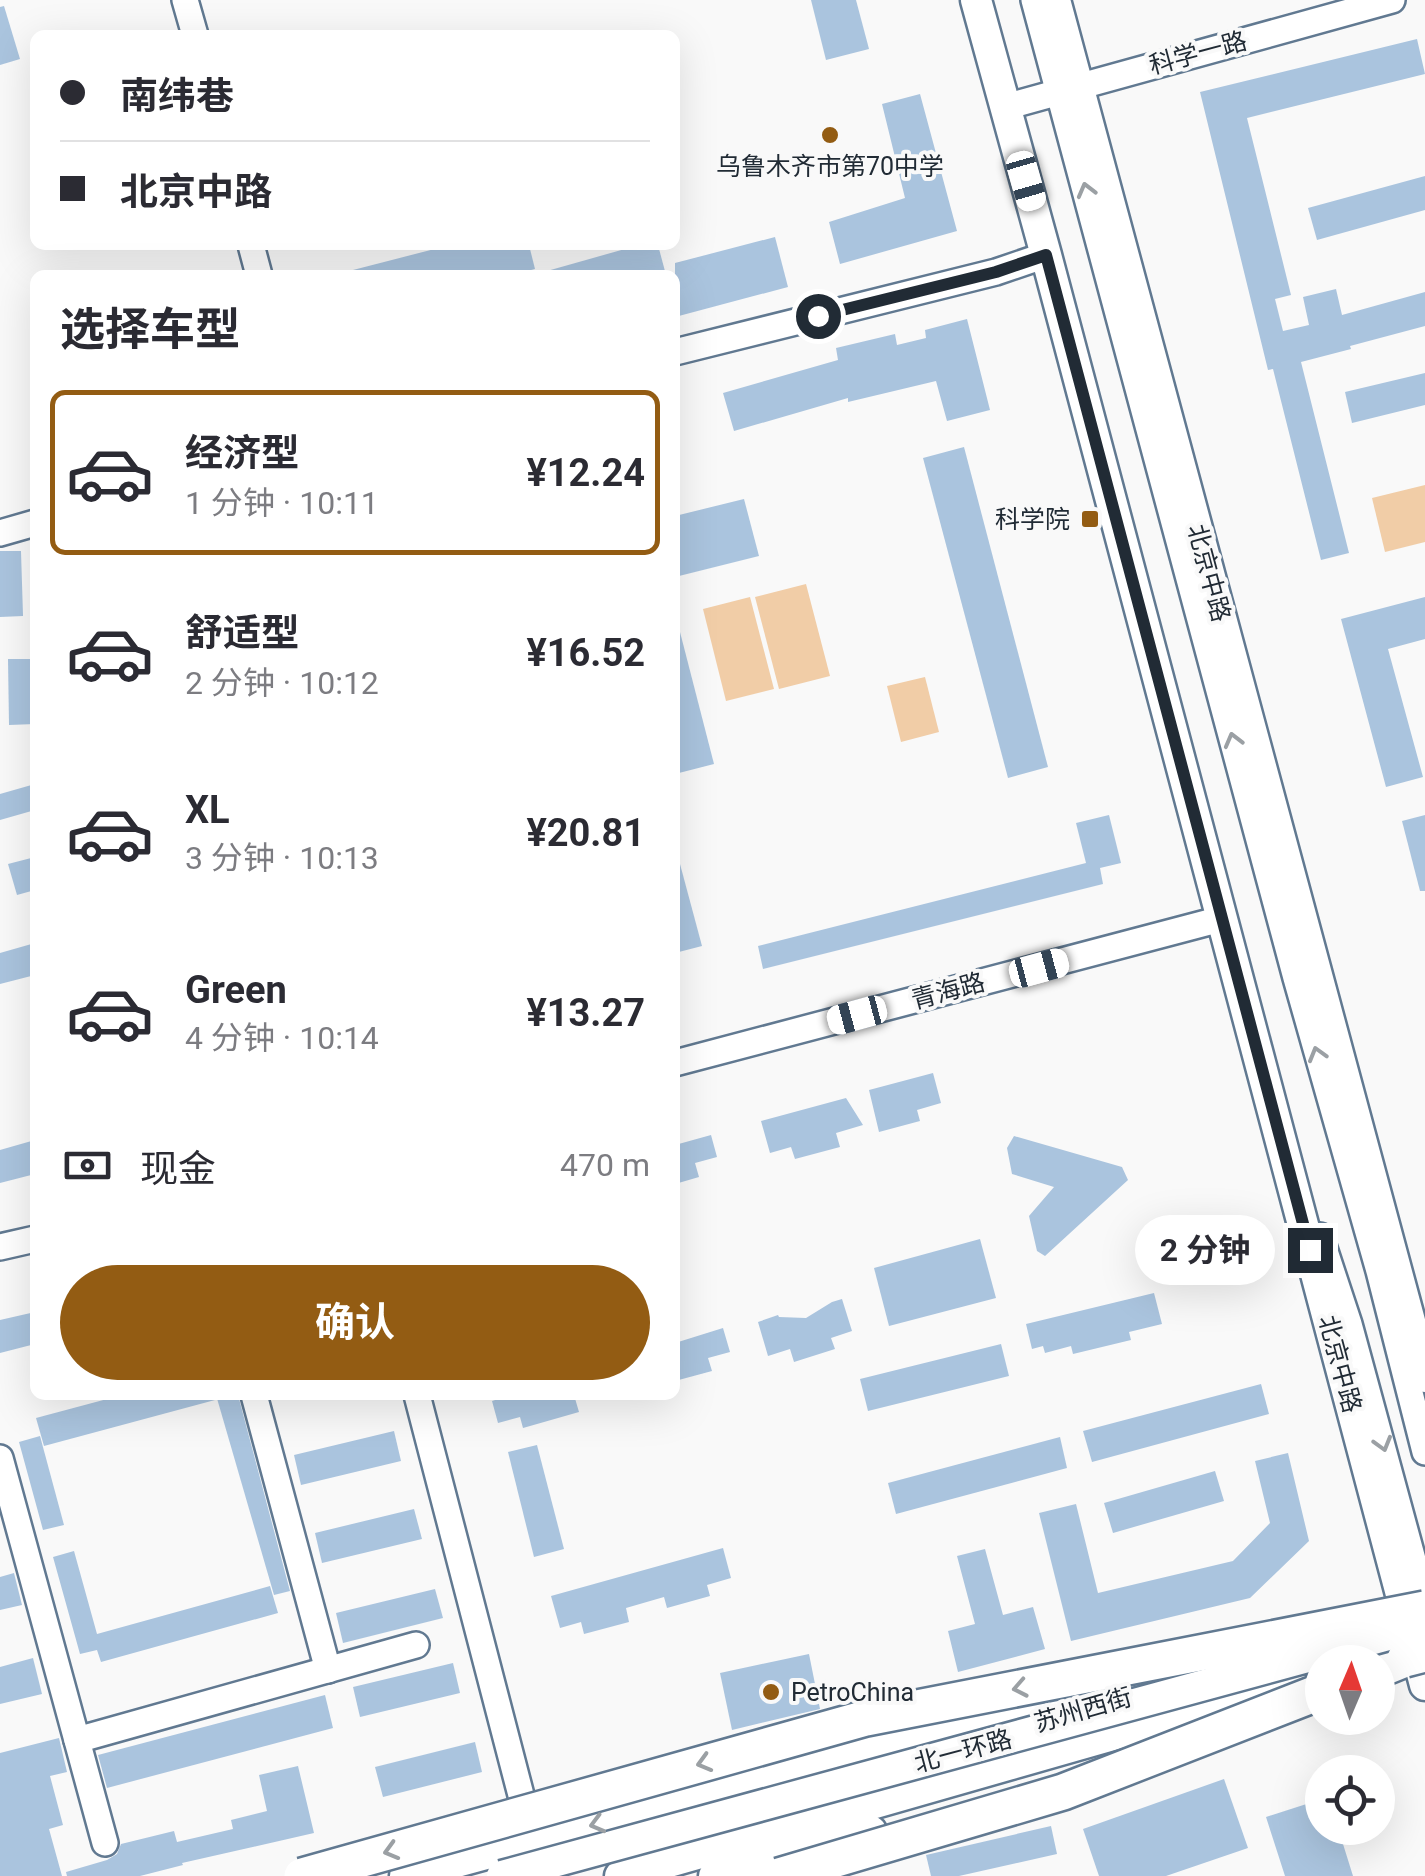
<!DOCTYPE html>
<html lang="zh">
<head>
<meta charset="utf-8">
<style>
	:root { --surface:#fff; --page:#f2f2f3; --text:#2b2b33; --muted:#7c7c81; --line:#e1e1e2; --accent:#935c13 }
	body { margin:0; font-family:Roboto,"Noto Sans SC",sans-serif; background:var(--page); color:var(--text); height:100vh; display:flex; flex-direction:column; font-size:38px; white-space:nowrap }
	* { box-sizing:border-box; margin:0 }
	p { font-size:32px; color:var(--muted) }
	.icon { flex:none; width:55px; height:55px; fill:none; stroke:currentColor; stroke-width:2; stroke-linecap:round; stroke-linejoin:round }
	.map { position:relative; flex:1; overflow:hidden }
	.sheet { position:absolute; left:30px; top:270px; width:650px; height:1130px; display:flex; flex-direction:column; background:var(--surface); border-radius:15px; box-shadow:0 10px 40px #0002 }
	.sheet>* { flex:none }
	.banner { position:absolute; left:30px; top:30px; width:650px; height:220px; border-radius:15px; box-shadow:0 10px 40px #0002; display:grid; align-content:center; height:220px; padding:0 30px; background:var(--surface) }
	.needle { width:65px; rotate:2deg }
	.buttons { position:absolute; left:1305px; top:1645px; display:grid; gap:20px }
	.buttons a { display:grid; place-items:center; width:90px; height:90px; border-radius:50%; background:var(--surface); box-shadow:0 10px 40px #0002; font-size:50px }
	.end { position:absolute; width:45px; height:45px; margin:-22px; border:12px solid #212b35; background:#fff; box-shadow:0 0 0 5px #fff }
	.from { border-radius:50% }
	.bubble { position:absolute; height:70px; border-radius:35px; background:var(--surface); box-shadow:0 10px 40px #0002; font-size:32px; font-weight:700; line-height:70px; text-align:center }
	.car { position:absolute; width:30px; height:60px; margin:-30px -15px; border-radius:12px; box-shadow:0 0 8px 2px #0007; background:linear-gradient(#fff 24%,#345 0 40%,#fff 0 76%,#345 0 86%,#fff 0) }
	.banner b { display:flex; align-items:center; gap:35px; height:95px; font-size:38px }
	.banner b+b { border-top:2px solid var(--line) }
	.banner i { width:25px; height:25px; background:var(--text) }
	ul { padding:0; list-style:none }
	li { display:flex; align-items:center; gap:30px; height:165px; margin:0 20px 15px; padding:0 10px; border:5px solid transparent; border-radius:15px }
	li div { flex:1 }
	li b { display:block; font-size:38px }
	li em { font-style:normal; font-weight:700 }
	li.selected { border-color:var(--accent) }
	li>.icon { width:90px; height:90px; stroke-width:1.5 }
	h2 { padding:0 30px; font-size:45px; line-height:120px }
	.pay { display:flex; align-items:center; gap:25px; height:110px; padding:0 30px; font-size:38px }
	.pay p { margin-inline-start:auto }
	.action { display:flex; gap:20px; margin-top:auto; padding:20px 30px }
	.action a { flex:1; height:115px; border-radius:60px; background:var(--accent); color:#fff; font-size:40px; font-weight:700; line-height:115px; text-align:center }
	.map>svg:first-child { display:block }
	.green { fill:#f1cda7 }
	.building { fill:#aac4de }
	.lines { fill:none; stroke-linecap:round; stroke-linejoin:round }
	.minor-casing { stroke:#617991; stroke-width:30 }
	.major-casing { stroke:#617991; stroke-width:35 }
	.highway-casing { stroke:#617991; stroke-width:40 }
	.minor { stroke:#fff; stroke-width:25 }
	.major { stroke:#fff; stroke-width:30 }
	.highway { stroke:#fff; stroke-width:35 }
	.major-bridge-casing { stroke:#617991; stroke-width:35; stroke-linecap:butt }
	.highway-bridge-casing { stroke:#617991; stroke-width:40; stroke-linecap:butt }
	.major-bridge { stroke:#fff; stroke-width:30 }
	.highway-bridge { stroke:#fff; stroke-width:35 }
	.oneway { stroke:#9ba0a4 }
	.route { stroke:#212b35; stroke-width:12 }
	.poi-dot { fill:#935c13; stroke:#f9f9f9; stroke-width:4 }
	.labels { text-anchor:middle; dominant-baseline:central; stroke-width:8; stroke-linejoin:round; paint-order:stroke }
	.street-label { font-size:25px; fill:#212b35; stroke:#f9f9f9 }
	.poi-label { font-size:25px; fill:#212b35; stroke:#f9f9f9 }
</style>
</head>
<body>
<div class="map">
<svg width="1425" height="1876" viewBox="0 0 1425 1876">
	<rect width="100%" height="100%" fill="#f9f9f9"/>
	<g class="green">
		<path d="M 1425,485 L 1425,542 L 1385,552 L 1372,498 Z"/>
		<path d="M 806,584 L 830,676 L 779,689 L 755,597 Z"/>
		<path d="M 750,597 L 774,689 L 726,701 L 703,609 Z"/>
		<path d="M 925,677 L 939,732 L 901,742 L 887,686 Z"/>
	</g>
	<g class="building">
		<path d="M 811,0 L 856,0 L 869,49 L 826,60 Z"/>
		<path d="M 4,6 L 20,59 L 0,65 L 0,7 Z"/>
		<path d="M 1417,39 L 1425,74 L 1247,118 L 1291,295 L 1275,299 L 1283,331 L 1309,325 L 1303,297 L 1336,289 L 1342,315 L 1425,292 L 1425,326 L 1350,346 L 1351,349 L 1301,362 L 1349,553 L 1321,560 L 1273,369 L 1268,370 L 1200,92 Z"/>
		<path d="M 920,94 L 957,231 L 840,264 L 829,222 L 905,198 L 882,104 Z"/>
		<path d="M 1425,176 L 1425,210 L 1317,240 L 1308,208 Z"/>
		<path d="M 775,237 L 788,287 L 675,317 L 675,263 Z"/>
		<path d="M 450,245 L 529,245 L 535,269 L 512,275 L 354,275 L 353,270 Z"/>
		<path d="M 639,245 L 658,245 L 666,275 L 548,275 L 547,271 Z"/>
		<path d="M 967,319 L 990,410 L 947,421 L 936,381 L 848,402 L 848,398 L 734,431 L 723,393 L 838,360 L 836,348 L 895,334 L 897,345 L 926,338 L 925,330 Z"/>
		<path d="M 1425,373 L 1425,405 L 1352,423 L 1345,392 Z"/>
		<path d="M 964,447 L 1048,767 L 1008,778 L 923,458 Z"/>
		<path d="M 744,499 L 759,556 L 675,577 L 675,516 Z"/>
		<path d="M 0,551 L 21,551 L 23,616 L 0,617 Z"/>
		<path d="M 1425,597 L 1425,639 L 1388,649 L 1423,777 L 1386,787 L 1341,619 Z"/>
		<path d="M 680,632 L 714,764 L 675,774 L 675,633 Z"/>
		<path d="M 8,659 L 35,659 L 35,724 L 9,725 Z"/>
		<path d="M 35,784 L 35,810 L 0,820 L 0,794 Z"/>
		<path d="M 1109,815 L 1121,863 L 1100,868 L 1103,884 L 763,969 L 758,946 L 1086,863 L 1076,823 Z"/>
		<path d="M 1425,815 L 1425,891 L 1420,891 L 1402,821 Z"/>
		<path d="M 35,857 L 35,890 L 17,895 L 8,864 Z"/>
		<path d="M 680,864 L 702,946 L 675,953 L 675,865 Z"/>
		<path d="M 35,943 L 35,975 L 0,984 L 0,953 Z"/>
		<path d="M 933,1073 L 941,1103 L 917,1110 L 920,1121 L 879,1132 L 869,1090 Z"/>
		<path d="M 846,1098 L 863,1125 L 836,1133 L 840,1147 L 795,1159 L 791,1147 L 770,1153 L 761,1121 Z"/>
		<path d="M 711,1135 L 717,1157 L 695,1163 L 699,1177 L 675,1184 L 675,1145 Z"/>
		<path d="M 1014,1136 L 1122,1167 L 1128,1180 L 1045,1256 L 1037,1251 L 1029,1216 L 1054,1187 L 1012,1174 L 1007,1148 Z"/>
		<path d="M 35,1140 L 35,1174 L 0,1183 L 0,1150 Z"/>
		<path d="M 980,1239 L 996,1298 L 889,1326 L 874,1268 Z"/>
		<path d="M 1154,1293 L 1162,1324 L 1129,1332 L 1131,1340 L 1073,1354 L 1071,1346 L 1045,1353 L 1043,1346 L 1032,1349 L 1026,1324 Z"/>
		<path d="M 842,1299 L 852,1331 L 831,1338 L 835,1349 L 794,1362 L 790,1349 L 768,1356 L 758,1322 L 778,1315 L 779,1317 L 806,1318 L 832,1302 Z"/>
		<path d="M 35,1312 L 35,1344 L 0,1353 L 0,1320 Z"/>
		<path d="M 723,1328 L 730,1352 L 708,1358 L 712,1371 L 675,1381 L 675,1343 Z"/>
		<path d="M 1001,1344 L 1009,1376 L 868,1411 L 860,1379 Z"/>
		<path d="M 1261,1384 L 1269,1414 L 1092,1462 L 1083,1431 Z"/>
		<path d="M 122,1395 L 214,1395 L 215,1400 L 44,1446 L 36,1418 Z"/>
		<path d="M 216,1395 L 238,1395 L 290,1591 L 274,1595 Z"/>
		<path d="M 511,1395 L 574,1395 L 579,1412 L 523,1428 L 520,1417 L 498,1423 L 492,1401 Z"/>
		<path d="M 394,1431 L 401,1461 L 301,1485 L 294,1455 Z"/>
		<path d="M 40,1436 L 64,1525 L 43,1530 L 19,1442 Z"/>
		<path d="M 1060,1437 L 1067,1468 L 896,1514 L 888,1483 Z"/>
		<path d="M 537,1445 L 564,1549 L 534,1557 L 508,1452 Z"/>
		<path d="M 1288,1453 L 1309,1541 L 1250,1598 L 1071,1641 L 1039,1513 L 1076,1504 L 1098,1593 L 1233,1561 L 1270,1523 L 1255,1461 Z"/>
		<path d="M 1215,1471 L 1224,1501 L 1113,1533 L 1104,1503 Z"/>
		<path d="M 414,1509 L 422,1539 L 322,1563 L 315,1533 Z"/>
		<path d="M 723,1548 L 731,1578 L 707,1585 L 710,1596 L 667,1608 L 664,1597 L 626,1608 L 629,1622 L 584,1634 L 581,1622 L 560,1628 L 551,1596 Z"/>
		<path d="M 985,1549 L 1003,1615 L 1033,1607 L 1045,1649 L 958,1672 L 948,1631 L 975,1624 L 957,1556 Z"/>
		<path d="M 74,1551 L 97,1634 L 270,1586 L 278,1613 L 101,1662 L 97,1650 L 80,1654 L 53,1557 Z"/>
		<path d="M 14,1573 L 22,1605 L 0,1610 L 0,1577 Z"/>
		<path d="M 435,1589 L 443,1618 L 343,1643 L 336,1613 Z"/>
		<path d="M 809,1654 L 820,1709 L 732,1730 L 720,1673 Z"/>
		<path d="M 33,1658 L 42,1694 L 0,1704 L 0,1667 Z"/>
		<path d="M 453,1663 L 460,1693 L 360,1717 L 353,1687 Z"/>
		<path d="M 325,1695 L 333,1728 L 107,1788 L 98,1755 Z"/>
		<path d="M 59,1738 L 67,1772 L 50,1776 L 63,1825 L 49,1829 L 62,1876 L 0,1876 L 0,1753 Z"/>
		<path d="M 475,1742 L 482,1772 L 383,1797 L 375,1767 Z"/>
		<path d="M 298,1766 L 314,1833 L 182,1863 L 183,1865 L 140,1876 L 67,1876 L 66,1872 L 107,1860 L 117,1854 L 121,1844 L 174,1831 L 177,1842 L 233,1829 L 231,1820 L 267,1811 L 259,1775 Z"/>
		<path d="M 1224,1779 L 1248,1848 L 1166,1876 L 1099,1876 L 1083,1829 Z"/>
		<path d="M 1322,1799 L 1322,1828 L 1338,1828 L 1353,1876 L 1285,1876 L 1266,1817 Z"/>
		<path d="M 1051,1826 L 1057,1854 L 959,1876 L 931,1876 L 926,1855 Z"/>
	</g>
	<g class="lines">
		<g class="minor-casing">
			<g id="minor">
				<path d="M 185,0 L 195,35"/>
				<path d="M 1034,0 L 1296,978 L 1379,1271 L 1425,1452"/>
				<path d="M 1005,107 L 1392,0"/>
				<path d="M 251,245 L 259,275"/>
				<path d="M 675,352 L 996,272 L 1046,255"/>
				<path d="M 0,533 L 35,523"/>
				<path d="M 675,1063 L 1221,919"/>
				<path d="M 1320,1236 L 1349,1324 L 1425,1604"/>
				<path d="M 0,1247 L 35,1239"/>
				<path d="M 254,1395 L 328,1670"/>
				<path d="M 417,1395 L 529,1826"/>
				<path d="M 0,1458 L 105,1843"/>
				<path d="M 77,1740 L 416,1645"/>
			</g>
		</g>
		<g class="major-casing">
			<g id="major">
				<path d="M 976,0 L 1046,255 L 1425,1685"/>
				<path d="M 1055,0 L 1425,1377"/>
				<path d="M 405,1876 L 927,1734 L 1172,1680"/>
				<path d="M 620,1876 L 1116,1734 L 1296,1688"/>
				<path d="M 714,1876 L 871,1831"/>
			</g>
		</g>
		<g class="highway-casing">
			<path id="highway" d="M 1378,1670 L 1405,1659"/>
		</g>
		<use href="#minor" class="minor"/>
		<use href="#major" class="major"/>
		<use href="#highway" class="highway"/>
		<g class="major-bridge-casing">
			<path id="major-bridge" d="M 502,1876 L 1425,1625"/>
		</g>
		<g class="highway-bridge-casing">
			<g id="highway-bridge">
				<path d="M 1405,1659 L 1425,1654"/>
				<path d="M 302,1876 L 866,1718 L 1425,1609"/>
				<path d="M 779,1876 L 1063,1792 L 1322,1691"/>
			</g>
		</g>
		<use href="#major-bridge" class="major-bridge"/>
		<use href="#highway-bridge" class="highway-bridge"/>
	</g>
	<defs><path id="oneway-chevron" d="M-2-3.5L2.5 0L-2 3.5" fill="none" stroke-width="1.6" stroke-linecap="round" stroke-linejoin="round" transform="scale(2.5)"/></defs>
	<g class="oneway">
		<use href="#oneway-chevron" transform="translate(1086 190) rotate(-105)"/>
		<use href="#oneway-chevron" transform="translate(1233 740) rotate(-105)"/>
		<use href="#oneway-chevron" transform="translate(1317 1054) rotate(-106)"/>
		<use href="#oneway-chevron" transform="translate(1383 1444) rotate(74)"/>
		<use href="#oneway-chevron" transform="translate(1020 1688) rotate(169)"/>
		<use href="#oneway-chevron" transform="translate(704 1763) rotate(164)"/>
		<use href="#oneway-chevron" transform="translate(597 1824) rotate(165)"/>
		<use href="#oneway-chevron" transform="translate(391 1851) rotate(164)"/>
	</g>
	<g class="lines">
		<path class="route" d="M 818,316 L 996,272 L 1046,255 L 1310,1250"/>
	</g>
	<g class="poi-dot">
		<circle cx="830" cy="135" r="10"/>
		<rect x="1080" y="509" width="20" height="20" rx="5"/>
		<circle cx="771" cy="1692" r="10"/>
	</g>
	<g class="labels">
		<g class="street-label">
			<text transform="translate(1198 53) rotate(-15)">科学一路</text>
			<text transform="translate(1209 573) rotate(75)">北京中路</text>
			<text transform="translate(948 991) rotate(-15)">青海路</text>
			<text transform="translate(1340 1364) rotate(75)">北京中路</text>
			<text transform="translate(1083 1710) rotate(-16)">苏州西街</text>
			<text transform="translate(963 1751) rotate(-15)">北一环路</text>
		</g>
		<g class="poi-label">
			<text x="830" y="166">乌鲁木齐市第70中学</text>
			<text x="1070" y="519" text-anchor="end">科学院</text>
			<text x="791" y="1692" text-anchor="start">PetroChina</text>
		</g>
	</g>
</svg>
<div class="buttons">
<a><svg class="needle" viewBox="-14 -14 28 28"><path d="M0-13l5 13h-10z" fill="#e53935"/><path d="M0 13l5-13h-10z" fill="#7c7c81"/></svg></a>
<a><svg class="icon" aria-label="locate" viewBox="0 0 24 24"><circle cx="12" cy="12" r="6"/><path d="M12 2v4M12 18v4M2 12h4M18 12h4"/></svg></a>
</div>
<i class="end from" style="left:818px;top:316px"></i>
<i class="end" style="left:1310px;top:1250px"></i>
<div class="bubble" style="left:1135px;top:1215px;width:140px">2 分钟</div>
<i class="car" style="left:1026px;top:181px;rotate:164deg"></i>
<i class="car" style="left:1039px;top:968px;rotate:75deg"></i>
<i class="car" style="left:857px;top:1015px;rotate:255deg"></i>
<div class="banner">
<b><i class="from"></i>南纬巷</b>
<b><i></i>北京中路</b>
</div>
<section class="sheet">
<h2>选择车型</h2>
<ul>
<li class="selected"><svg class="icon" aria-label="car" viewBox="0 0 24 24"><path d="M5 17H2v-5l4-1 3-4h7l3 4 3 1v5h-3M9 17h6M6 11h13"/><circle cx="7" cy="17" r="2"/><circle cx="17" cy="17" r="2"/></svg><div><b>经济型</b><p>1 分钟 · 10:11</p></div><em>¥12.24</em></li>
<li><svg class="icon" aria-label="car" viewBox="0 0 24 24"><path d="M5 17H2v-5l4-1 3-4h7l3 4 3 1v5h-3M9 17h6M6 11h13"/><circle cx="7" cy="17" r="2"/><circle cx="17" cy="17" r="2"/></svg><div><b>舒适型</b><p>2 分钟 · 10:12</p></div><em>¥16.52</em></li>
<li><svg class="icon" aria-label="car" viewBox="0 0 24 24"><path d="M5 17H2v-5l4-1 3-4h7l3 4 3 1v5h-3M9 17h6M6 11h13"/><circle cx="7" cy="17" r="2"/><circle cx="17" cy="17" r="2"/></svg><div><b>XL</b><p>3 分钟 · 10:13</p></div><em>¥20.81</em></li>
<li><svg class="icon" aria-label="car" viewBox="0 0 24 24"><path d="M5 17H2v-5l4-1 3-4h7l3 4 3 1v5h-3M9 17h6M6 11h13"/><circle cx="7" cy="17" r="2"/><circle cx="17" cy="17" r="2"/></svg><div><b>Green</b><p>4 分钟 · 10:14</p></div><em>¥13.27</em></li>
</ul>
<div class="pay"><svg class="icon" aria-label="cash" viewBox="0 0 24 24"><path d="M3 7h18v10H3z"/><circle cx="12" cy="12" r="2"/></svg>现金<p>470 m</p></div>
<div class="action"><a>确认</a></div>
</section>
</div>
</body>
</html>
